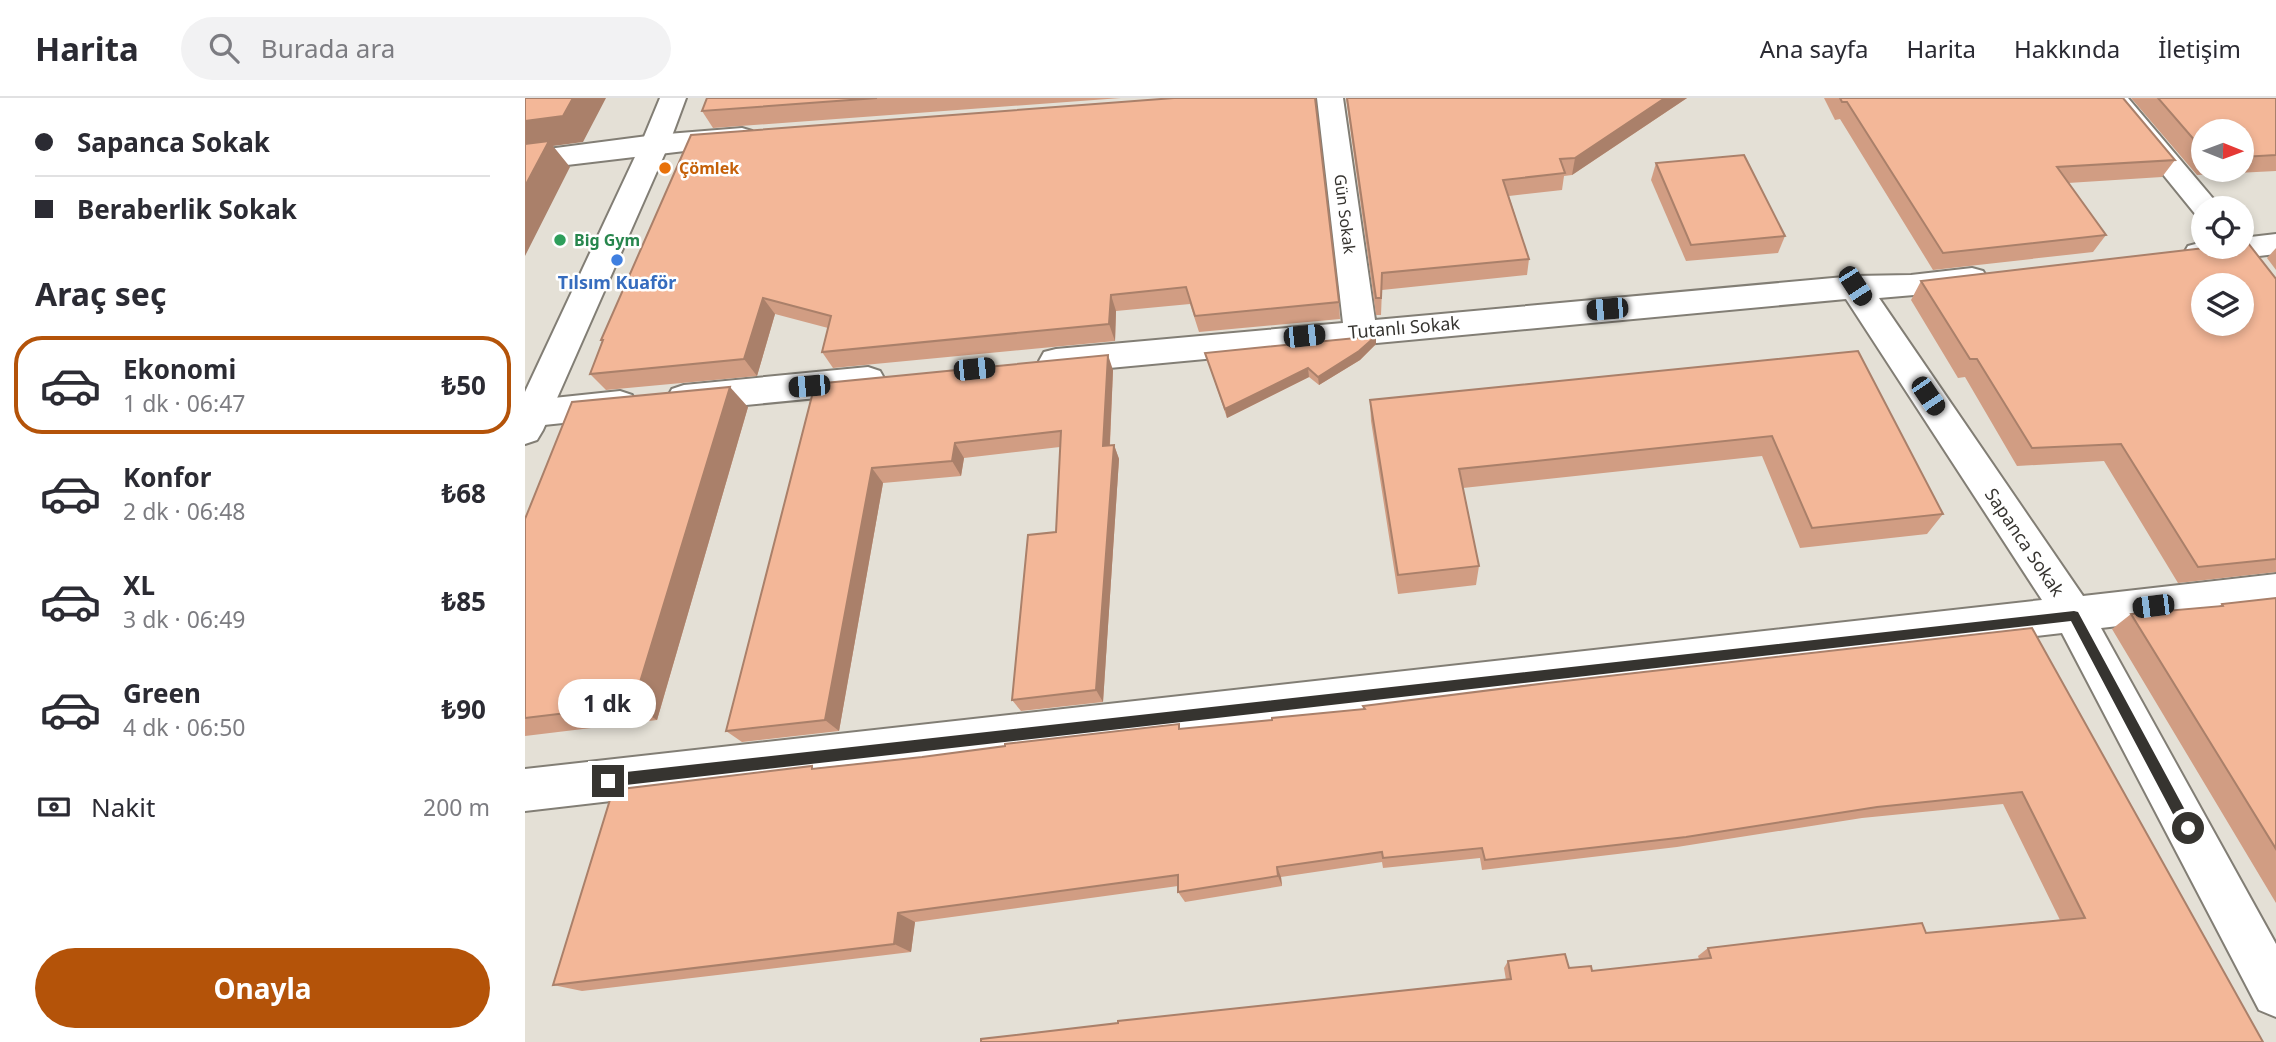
<!DOCTYPE html>
<html lang="tr">
<head>
<meta charset="utf-8">
<style>
	:root { --surface:#fff; --page:#f2f2f3; --text:#2b2b33; --muted:#7c7c81; --line:#e1e1e2; --accent:#b45309 }
	body { margin:0; font-family:"Noto Sans",sans-serif; background:var(--page); color:var(--text); height:100vh; display:flex; flex-direction:column; font-size:26px; white-space:nowrap }
	* { box-sizing:border-box; margin:0 }
	p { font-size:23px; color:var(--muted) }
	.icon { flex:none; width:38px; height:38px; fill:none; stroke:currentColor; stroke-width:2; stroke-linecap:round; stroke-linejoin:round }
	.map { position:relative; flex:1; overflow:hidden }
	.details { display:flex; flex-direction:column; background:var(--surface); width:525px }
	.details>* { flex:none }
	.top-card { display:grid; align-content:center; height:154px; padding:0 35px; background:var(--surface) }
	.needle { width:46px; rotate:91deg }
	.buttons { position:absolute; left:1666px; top:21px; display:grid; gap:14px }
	.buttons a { display:grid; place-items:center; width:63px; height:63px; border-radius:50%; background:var(--surface); box-shadow:0 4px 10px #0003; font-size:35px }
	.end { position:absolute; width:32px; height:32px; margin:-16px; border:9px solid #363430; background:#fff; box-shadow:0 0 0 4px #fff }
	.from { border-radius:50% }
	.bubble { position:absolute; height:49px; border-radius:24px; background:var(--surface); box-shadow:0 4px 10px #0003; font-size:23px; font-weight:700; line-height:49px; text-align:center }
	.car { position:absolute; width:21px; height:42px; margin:-21px -10px; border-radius:9px; box-shadow:0 0 5px 2px #0007; background:linear-gradient(#222 24%,#8ab4d8 0 40%,#222 0 76%,#8ab4d8 0 86%,#222 0) }
	.top-card b { display:flex; align-items:center; gap:24px; height:66px; font-size:26px }
	.top-card b+b { border-top:2px solid var(--line) }
	.top-card i { width:18px; height:18px; background:var(--text) }
	ul { padding:0; list-style:none }
	li { display:flex; align-items:center; gap:21px; height:98px; margin:0 14px 10px; padding:0 21px; border:4px solid transparent; border-radius:28px }
	li div { flex:1 }
	li b { display:block; font-size:26px }
	li em { font-style:normal; font-weight:700 }
	li.current { border-color:var(--accent) }
	li>.icon { width:63px; height:63px; stroke-width:1.5 }
	h2 { padding:0 35px; font-size:32px; line-height:84px }
	.pay { display:flex; align-items:center; gap:18px; height:77px; padding:0 35px; font-size:26px }
	.pay p { margin-inline-start:auto }
	.cta { display:flex; gap:14px; margin-top:auto; padding:14px 35px }
	.cta a { flex:1; height:80px; border-radius:42px; background:var(--accent); color:#fff; font-size:28px; font-weight:700; line-height:80px; text-align:center }
	header { display:flex; align-items:center; gap:42px; box-sizing:border-box; height:98px; padding:0 35px; background:var(--surface); border-bottom:2px solid var(--line) }
	header strong { font-size:33px }
	nav { display:flex; gap:38px; margin-inline-start:auto; font-size:24px }
	.search { width:490px; height:63px; background:var(--page); display:flex; align-items:center; gap:18px; box-sizing:border-box; padding:0 24px; border-radius:38px; color:var(--muted); font-size:26px }
	main { display:flex; flex:1; min-height:0 }
	.map>svg:first-child { display:block }
	.lines { fill:none; stroke-linecap:round; stroke-linejoin:round }
	.minor-casing { stroke:#827e75; stroke-width:4 }
	.secondary-casing { stroke:#827e75; stroke-width:4 }
	.minor { fill:#fff; fill-rule:evenodd }
	.secondary { fill:#fff; fill-rule:evenodd }
	.wall { fill:#d19d83; fill-rule:evenodd }
	.shaded-wall { fill:#aa806a }
	.building { fill:#f3b798; stroke:#aa806a; stroke-width:2; fill-rule:evenodd }
	.route { fill:#363430 }
	.food-dot { fill:#e8710a; stroke:#fff; stroke-width:2.5 }
	.leisure-dot { fill:#2e9e5b; stroke:#fff; stroke-width:2.5 }
	.shop-dot { fill:#3f7fe0; stroke:#fff; stroke-width:2.5 }
	.labels { text-anchor:middle; dominant-baseline:central; stroke-width:5; stroke-linejoin:round; paint-order:stroke }
	.far-food-label { font-size:16px; font-weight:bold; fill:#c56008; stroke:#fff; text-anchor:start }
	.far-street-label { font-size:16px; fill:#363430; stroke:#fff }
	.far-leisure-label { font-size:16px; font-weight:bold; fill:#27864d; stroke:#fff; text-anchor:start }
	.shop-label { font-size:18px; font-weight:bold; fill:#366cbe; stroke:#fff }
	.street-label { font-size:18px; fill:#363430; stroke:#fff }
</style>
</head>
<body>
<header>
<strong>Harita</strong>
<div class="search"><svg class="icon" aria-label="search" viewBox="0 0 24 24"><circle cx="10" cy="10" r="6"/><path d="M15 15l6 6"/></svg>Burada ara</div>
<nav><a>Ana sayfa</a><a>Harita</a><a>Hakkında</a><a>İletişim</a></nav>
</header>
<main>
<section class="details">
<div class="top-card">
<b><i class="from"></i>Sapanca Sokak</b>
<b><i></i>Beraberlik Sokak</b>
</div>
<h2>Araç seç</h2>
<ul>
<li class="current"><svg class="icon" aria-label="car" viewBox="0 0 24 24"><path d="M5 17H2v-5l4-1 3-4h7l3 4 3 1v5h-3M9 17h6M6 11h13"/><circle cx="7" cy="17" r="2"/><circle cx="17" cy="17" r="2"/></svg><div><b>Ekonomi</b><p>1 dk · 06:47</p></div><em>₺50</em></li>
<li><svg class="icon" aria-label="car" viewBox="0 0 24 24"><path d="M5 17H2v-5l4-1 3-4h7l3 4 3 1v5h-3M9 17h6M6 11h13"/><circle cx="7" cy="17" r="2"/><circle cx="17" cy="17" r="2"/></svg><div><b>Konfor</b><p>2 dk · 06:48</p></div><em>₺68</em></li>
<li><svg class="icon" aria-label="car" viewBox="0 0 24 24"><path d="M5 17H2v-5l4-1 3-4h7l3 4 3 1v5h-3M9 17h6M6 11h13"/><circle cx="7" cy="17" r="2"/><circle cx="17" cy="17" r="2"/></svg><div><b>XL</b><p>3 dk · 06:49</p></div><em>₺85</em></li>
<li><svg class="icon" aria-label="car" viewBox="0 0 24 24"><path d="M5 17H2v-5l4-1 3-4h7l3 4 3 1v5h-3M9 17h6M6 11h13"/><circle cx="7" cy="17" r="2"/><circle cx="17" cy="17" r="2"/></svg><div><b>Green</b><p>4 dk · 06:50</p></div><em>₺90</em></li>
</ul>
<div class="pay"><svg class="icon" aria-label="cash" viewBox="0 0 24 24"><path d="M3 7h18v10H3z"/><circle cx="12" cy="12" r="2"/></svg>Nakit<p>200 m</p></div>
<div class="cta"><a>Onayla</a></div>
</section>
<div class="map">
<svg width="1751" height="944" viewBox="0 0 1751 944">
	<rect width="100%" height="100%" fill="#e4e0d6"/>
	<g class="lines">
		<g class="minor-casing">
			<g id="minor">
				<path d="M 792,0 L 818,0 L 850,222 L 1330,178 L 1386,177 L 1447,170 L 1458,173 L 1463,181 L 1458,189 L 1447,192 L 1354,200 L 1558,498 L 1751,476 L 1751,510 L 1576,530 L 1751,846 L 1751,919 L 1734,912 L 1537,535 L 0,713 L 0,671 L 1517,502 L 1321,201 L 531,275 L 519,272 L 514,263 L 519,254 L 531,251 L 818,225 Z"/>
				<path d="M 1576,0 L 1603,0 L 1696,110 L 1678,110 L 1678,119 L 1671,117 Z"/>
				<path d="M 217,30 L 227,33 L 231,39 L 227,45 L 0,72 L 0,54 L 130,37 Z"/>
				<path d="M 1751,136 L 1751,156 L 1674,165 L 1663,162 L 1659,155 L 1663,148 L 1678,144 L 1678,149 L 1717,149 L 1717,140 Z"/>
				<path d="M 343,269 L 355,273 L 360,282 L 355,291 L 343,295 L 159,313 L 147,309 L 142,300 L 147,291 L 159,287 Z"/>
				<path d="M 95,293 L 107,297 L 112,306 L 107,315 L 95,319 L 0,329 L 0,303 Z"/>
			</g>
		</g>
		<g class="secondary-casing">
			<path id="secondary" d="M 135,0 L 161,0 L 144,46 L 18,332 L 12,342 L 0,346 L 0,294 L 116,46 Z"/>
		</g>
		<use href="#minor" class="minor"/>
		<use href="#secondary" class="secondary"/>
	</g>
	<g class="wall">
		<path d="M 182,0 L 596,0 L 188,30 L 177,13 Z"/>
		<path d="M 649,0 L 814,204 L 815,221 L 674,234 L 665,206 L 591,213 L 590,243 L 308,270 L 297,254 L 303,230 L 250,216 L 232,278 L 81,292 L 65,276 L 77,244 L 76,242 Z"/>
		<path d="M 821,0 L 1162,0 L 1047,77 L 1039,78 L 1037,92 L 984,98 L 1004,161 L 1002,177 L 857,192 L 856,217 L 851,217 Z"/>
		<path d="M 1299,0 L 1598,0 L 1650,62 L 1637,79 L 1543,85 L 1581,137 L 1568,154 L 1408,172 L 1315,21 L 1310,22 Z"/>
		<path d="M 1606,0 L 1751,0 L 1751,73 L 1672,77 ZM 1678,33 L 1717,33 L 1717,72 L 1678,72 Z"/>
		<path d="M 1131,65 L 1260,138 L 1253,155 L 1161,163 L 1126,82 Z"/>
		<path d="M 1751,150 L 1751,172 L 1742,160 Z"/>
		<path d="M 1751,181 L 1751,474 L 1653,485 L 1579,363 L 1492,368 L 1440,279 L 1433,280 L 1386,202 L 1396,183 Z"/>
		<path d="M 851,246 L 835,262 L 794,287 L 784,279 L 702,320 L 680,255 Z"/>
		<path d="M 1333,253 L 1418,416 L 1402,436 L 1275,450 L 1237,358 L 938,390 L 954,468 L 951,487 L 873,496 L 846,323 L 845,302 Z"/>
		<path d="M 588,272 L 585,347 L 589,347 L 594,361 L 578,604 L 496,613 L 487,602 L 531,434 L 535,349 L 439,360 L 436,378 L 358,385 L 314,633 L 217,644 L 201,633 L 290,286 Z"/>
		<path d="M 223,309 L 132,622 L 0,638 L 0,421 Z"/>
		<path d="M 1751,500 L 1751,805 L 1587,531 L 1606,516 L 1693,509 L 1697,506 Z"/>
		<path d="M 1507,530 L 1738,944 L 981,882 L 979,870 L 983,863 L 1067,873 L 1174,861 L 1173,858 L 1183,850 L 1401,835 L 1535,822 L 1478,706 L 1337,720 L 1152,749 L 957,772 L 955,760 L 858,770 L 857,764 L 756,779 L 757,788 L 660,804 L 653,794 L 653,788 L 390,824 L 386,854 L 57,893 L 28,887 L 291,670 L 747,622 L 838,611 L 838,608 Z"/>
	</g>
	<g class="shaded-wall">
		<path d="M 48,0 L 81,0 L 58,44 L 28,48 L 45,69 L 0,158 L 0,23 Z"/>
		<path d="M 1140,0 L 1162,0 L 1047,77 L 1050,60 Z"/>
		<path d="M 586,197 L 591,213 L 590,243 L 584,226 Z"/>
		<path d="M 238,200 L 250,216 L 232,278 L 219,261 Z"/>
		<path d="M 851,238 L 851,246 L 835,262 L 794,287 L 793,279 Z"/>
		<path d="M 583,257 L 588,272 L 584,362 L 578,348 Z"/>
		<path d="M 783,270 L 784,279 L 702,320 L 700,311 Z"/>
		<path d="M 205,289 L 223,309 L 132,622 L 108,607 Z"/>
		<path d="M 430,345 L 439,360 L 436,378 L 427,363 Z"/>
		<path d="M 589,347 L 594,361 L 578,604 L 571,592 Z"/>
		<path d="M 347,370 L 358,385 L 314,633 L 300,622 Z"/>
		<path d="M 752,769 L 756,779 L 757,788 L 753,778 Z"/>
		<path d="M 373,815 L 390,824 L 386,854 L 369,846 Z"/>
	</g>
	<g class="building">
		<path d="M 0,0 L 48,0 L 38,18 L 0,23 Z"/>
		<path d="M 182,0 L 352,0 L 177,13 Z"/>
		<path d="M 649,0 L 790,0 L 814,204 L 670,218 L 661,189 L 586,197 L 584,226 L 297,254 L 306,218 L 238,200 L 219,261 L 65,276 L 78,242 L 76,242 L 166,37 Z"/>
		<path d="M 822,0 L 1140,0 L 1050,60 L 1035,61 L 1040,75 L 978,82 L 1004,161 L 857,175 L 856,200 L 851,200 Z"/>
		<path d="M 1315,0 L 1598,0 L 1650,62 L 1532,69 L 1581,137 L 1418,155 L 1322,4 L 1317,4 Z"/>
		<path d="M 1633,0 L 1751,0 L 1751,57 L 1717,59 L 1717,33 L 1678,33 L 1678,52 Z"/>
		<path d="M 24,43 L 0,88 L 0,46 Z"/>
		<path d="M 1219,57 L 1260,138 L 1166,147 L 1131,65 Z"/>
		<path d="M 1717,145 L 1723,145 L 1751,181 L 1751,461 L 1673,469 L 1596,346 L 1507,350 L 1452,261 L 1445,261 L 1396,183 L 1688,149 L 1717,149 ZM 1678,187 L 1717,187 L 1717,226 L 1678,226 Z"/>
		<path d="M 851,238 L 834,253 L 793,279 L 783,270 L 700,311 L 680,255 Z"/>
		<path d="M 1333,253 L 1418,416 L 1287,430 L 1247,338 L 934,371 L 954,468 L 873,477 L 845,302 Z"/>
		<path d="M 583,257 L 578,348 L 589,347 L 571,592 L 487,602 L 503,437 L 531,434 L 536,333 L 430,345 L 427,363 L 347,370 L 300,622 L 201,633 L 290,286 Z"/>
		<path d="M 205,289 L 108,607 L 0,620 L 0,421 L 47,304 Z"/>
		<path d="M 1751,500 L 1751,751 L 1606,516 L 1698,508 L 1697,506 Z"/>
		<path d="M 1507,530 L 1738,944 L 456,944 L 456,941 L 593,925 L 593,923 L 986,881 L 983,863 L 1040,856 L 1044,870 L 1066,868 L 1067,873 L 1186,860 L 1183,850 L 1397,825 L 1401,835 L 1560,820 L 1497,694 L 1352,709 L 1161,739 L 960,762 L 957,750 L 858,760 L 857,754 L 752,769 L 753,778 L 653,794 L 653,777 L 373,815 L 369,846 L 28,887 L 88,692 L 287,668 L 287,671 L 397,659 L 480,648 L 480,646 L 654,626 L 654,631 L 747,622 L 747,620 L 840,611 L 838,608 L 1022,585 Z"/>
	</g>
	<path class="route" d="M 1549,513 L 1553,514 L 1667,725 L 1667,735 L 1658,735 L 1546,523 L 83,689 L 76,683 L 83,676 Z"/>
	<circle class="food-dot" cx="140" cy="70" r="7"/>
	<circle class="leisure-dot" cx="35" cy="142" r="7"/>
	<circle class="shop-dot" cx="92" cy="162" r="7"/>
	<g class="labels">
		<g class="far-food-label">
			<text x="154" y="70">Çömlek</text>
		</g>
		<g class="far-street-label">
			<text transform="translate(820 116) rotate(83)">Gün Sokak</text>
		</g>
		<g class="far-leisure-label">
			<text x="49" y="142">Big Gym</text>
		</g>
		<g class="shop-label">
			<text x="92" y="184">Tılsım Kuaför</text>
		</g>
		<g class="street-label">
			<text transform="translate(879 229) rotate(-5)">Tutanlı Sokak</text>
			<text transform="translate(1500 444) rotate(56)">Sapanca Sokak</text>
		</g>
	</g>
</svg>
<div class="buttons">
<a><svg class="needle" viewBox="-14 -14 28 28"><path d="M0-13l5 13h-10z" fill="#e53935"/><path d="M0 13l5-13h-10z" fill="#7c7c81"/></svg></a>
<a><svg class="icon" aria-label="locate" viewBox="0 0 24 24"><circle cx="12" cy="12" r="6"/><path d="M12 2v4M12 18v4M2 12h4M18 12h4"/></svg></a>
<a><svg class="icon" aria-label="layers" viewBox="0 0 24 24"><path d="M12 4l9 5-9 5-9-5zM3 14l9 5 9-5"/></svg></a>
</div>
<i class="end from" style="left:1663px;top:730px"></i>
<i class="end" style="left:83px;top:683px"></i>
<div class="bubble" style="left:33px;top:581px;width:98px">1 dk</div>
<i class="car" style="left:1330px;top:188px;rotate:147deg"></i>
<i class="car" style="left:1082px;top:211px;rotate:265deg"></i>
<i class="car" style="left:779px;top:238px;rotate:84deg"></i>
<i class="car" style="left:449px;top:271px;rotate:84deg"></i>
<i class="car" style="left:284px;top:288px;rotate:265deg"></i>
<i class="car" style="left:1403px;top:298px;rotate:146deg"></i>
<i class="car" style="left:1628px;top:508px;rotate:263deg"></i>
</div>
</main>
</body>
</html>
